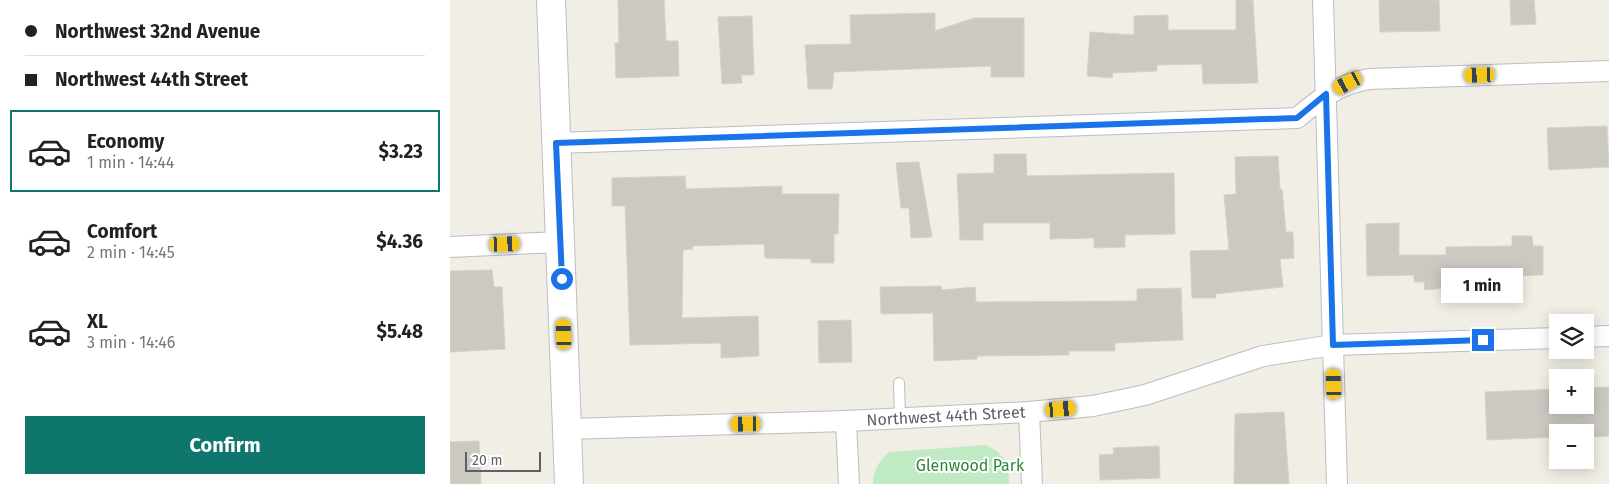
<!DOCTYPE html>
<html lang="en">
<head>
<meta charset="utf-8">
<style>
	:root { --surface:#fff; --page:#f2f2f2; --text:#222; --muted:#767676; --line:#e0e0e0; --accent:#0f766e }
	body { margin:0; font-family:"Fira Sans",sans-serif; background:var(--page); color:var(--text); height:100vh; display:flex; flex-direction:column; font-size:19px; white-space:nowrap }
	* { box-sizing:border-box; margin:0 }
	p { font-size:16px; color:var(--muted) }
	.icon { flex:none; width:28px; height:28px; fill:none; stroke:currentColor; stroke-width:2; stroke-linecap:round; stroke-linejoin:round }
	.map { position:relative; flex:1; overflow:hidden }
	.sheet { display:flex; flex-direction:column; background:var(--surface); width:450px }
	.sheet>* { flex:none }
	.banner { display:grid; align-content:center; height:110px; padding:0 25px; background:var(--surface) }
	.tools { position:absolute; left:1099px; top:314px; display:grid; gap:10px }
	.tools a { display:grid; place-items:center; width:45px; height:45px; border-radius:0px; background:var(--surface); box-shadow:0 2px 12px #0003; font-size:25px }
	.scale { position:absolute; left:15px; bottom:12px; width:76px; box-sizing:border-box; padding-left:5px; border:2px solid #5d6167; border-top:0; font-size:14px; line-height:18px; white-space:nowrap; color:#5d6167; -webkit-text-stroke:4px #fff; paint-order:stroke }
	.end { position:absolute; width:22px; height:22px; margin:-11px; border:6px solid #1a73e8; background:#fff; box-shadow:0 0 0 2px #fff }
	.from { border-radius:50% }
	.bubble { position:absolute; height:35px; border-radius:0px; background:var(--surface); box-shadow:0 2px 12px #0003; font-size:16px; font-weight:700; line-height:35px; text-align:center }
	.car { position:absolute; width:15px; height:30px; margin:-15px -8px; border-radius:6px; box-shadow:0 0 4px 1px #0007; background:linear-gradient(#f5c518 24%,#345 0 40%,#f5c518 0 76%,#345 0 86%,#f5c518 0) }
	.banner b { display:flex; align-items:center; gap:18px; height:48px; font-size:19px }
	.banner b+b { border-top:1px solid var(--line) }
	.banner i { width:12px; height:12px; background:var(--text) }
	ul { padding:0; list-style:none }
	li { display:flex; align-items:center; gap:15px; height:82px; margin:0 10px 8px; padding:0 15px; border:2px solid transparent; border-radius:0px }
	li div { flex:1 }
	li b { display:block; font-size:19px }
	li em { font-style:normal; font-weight:700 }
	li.current { border-color:var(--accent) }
	li>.icon { width:45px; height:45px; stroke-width:1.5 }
	.button { display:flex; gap:10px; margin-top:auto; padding:10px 25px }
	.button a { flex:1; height:58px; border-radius:0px; background:var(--accent); color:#fff; font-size:20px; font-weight:700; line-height:58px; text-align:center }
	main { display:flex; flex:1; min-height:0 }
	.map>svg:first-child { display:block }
	.green { fill:#c0eac3 }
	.building { fill:#ccc9c2; stroke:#d6d2c3 }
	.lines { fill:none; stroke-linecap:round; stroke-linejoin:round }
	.lane-casing { stroke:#babdc2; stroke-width:12 }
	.street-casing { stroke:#babdc2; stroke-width:22 }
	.secondary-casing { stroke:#bbbec4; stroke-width:30 }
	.lane { stroke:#fff; stroke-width:10 }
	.street { stroke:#fff; stroke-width:20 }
	.secondary { stroke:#fff; stroke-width:28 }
	.route { stroke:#1a73e8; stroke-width:6 }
	.labels { text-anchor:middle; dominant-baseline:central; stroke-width:4; stroke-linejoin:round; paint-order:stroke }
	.street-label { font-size:16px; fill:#5d6167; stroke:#fff }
	.park-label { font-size:16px; fill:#2d8638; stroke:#fff }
</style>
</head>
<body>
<main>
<section class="sheet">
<div class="banner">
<b><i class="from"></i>Northwest 32nd Avenue</b>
<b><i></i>Northwest 44th Street</b>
</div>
<ul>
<li class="current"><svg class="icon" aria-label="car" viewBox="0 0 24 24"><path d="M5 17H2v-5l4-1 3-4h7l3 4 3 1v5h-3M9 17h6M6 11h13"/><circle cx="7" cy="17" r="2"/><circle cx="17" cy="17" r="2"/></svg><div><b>Economy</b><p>1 min · 14:44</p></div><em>$3.23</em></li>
<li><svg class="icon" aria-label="car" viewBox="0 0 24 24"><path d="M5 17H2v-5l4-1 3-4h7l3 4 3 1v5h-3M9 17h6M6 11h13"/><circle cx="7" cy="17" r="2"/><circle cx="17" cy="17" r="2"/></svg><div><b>Comfort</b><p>2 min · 14:45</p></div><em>$4.36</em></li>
<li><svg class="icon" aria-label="car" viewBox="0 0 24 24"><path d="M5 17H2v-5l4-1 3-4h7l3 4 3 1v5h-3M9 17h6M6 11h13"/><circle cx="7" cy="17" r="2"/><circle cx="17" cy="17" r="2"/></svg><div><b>XL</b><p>3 min · 14:46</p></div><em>$5.48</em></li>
</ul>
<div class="button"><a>Confirm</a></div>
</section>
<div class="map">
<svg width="1159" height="484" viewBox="0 0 1159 484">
	<rect width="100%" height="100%" fill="#f1efe5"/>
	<path class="green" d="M 536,445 L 547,451 L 558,463 L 559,484 L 423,484 C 423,470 429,461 439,452 Z"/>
	<g class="building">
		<path d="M 168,0 L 214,0 L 216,41 L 228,41 L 229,76 L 166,78 L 165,43 L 169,43 Z"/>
		<path d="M 786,0 L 803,0 L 808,83 L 753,84 L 752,64 L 707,65 L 707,71 L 663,73 L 662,78 L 637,76 L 640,32 L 684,35 L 684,16 L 718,15 L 718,30 L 786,30 Z"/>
		<path d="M 929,0 L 989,0 L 990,31 L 930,32 Z"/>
		<path d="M 1060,0 L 1084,0 L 1086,24 L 1061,25 Z"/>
		<path d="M 485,13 L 485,31 L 524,18 L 574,18 L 574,77 L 541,77 L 541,66 L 384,72 L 382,89 L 358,89 L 355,45 L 401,44 L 400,15 Z"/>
		<path d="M 302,16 L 304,75 L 291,75 L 292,83 L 272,84 L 268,17 Z"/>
		<path d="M 1157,126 L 1159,167 L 1099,170 L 1097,128 Z"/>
		<path d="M 544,154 L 576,154 L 577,176 L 724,173 L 725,234 L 675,235 L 675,247 L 644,248 L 644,238 L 600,239 L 600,223 L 533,223 L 533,240 L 510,240 L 507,174 L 544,173 Z"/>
		<path d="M 828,156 L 830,189 L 832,189 L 836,232 L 843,232 L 844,258 L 830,259 L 833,287 L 765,294 L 766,298 L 742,298 L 740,251 L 779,250 L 774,195 L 786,194 L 785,157 Z"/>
		<path d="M 469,162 L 482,237 L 461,238 L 459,208 L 451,208 L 446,163 Z"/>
		<path d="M 235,176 L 236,189 L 332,186 L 332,194 L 389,194 L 388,234 L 384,234 L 384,263 L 361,263 L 361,259 L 315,258 L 314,244 L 242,246 L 243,249 L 233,250 L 232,318 L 308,316 L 309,356 L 271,358 L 271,343 L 180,345 L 175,206 L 162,206 L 162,178 Z"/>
		<path d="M 949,223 L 949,255 L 996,255 L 996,247 L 1062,246 L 1062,236 L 1082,236 L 1083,246 L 1093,246 L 1093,275 L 1022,277 L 1023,295 L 998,295 L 997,288 L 975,290 L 974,282 L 964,282 L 964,275 L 917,276 L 916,224 Z"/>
		<path d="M 42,270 L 44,287 L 52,287 L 55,349 L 0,352 L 0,271 Z"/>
		<path d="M 491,286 L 492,290 L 525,287 L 526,302 L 687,301 L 687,289 L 731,288 L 733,340 L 665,343 L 665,351 L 619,351 L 619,355 L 527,356 L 527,359 L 484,361 L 483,313 L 431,314 L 430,287 Z"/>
		<path d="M 401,320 L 402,362 L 369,363 L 368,321 Z"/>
		<path d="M 1159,387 L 1159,436 L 1135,437 L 1135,432 L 1108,432 L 1108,437 L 1037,440 L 1035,392 L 1108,389 L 1108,405 L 1135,405 L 1135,388 Z"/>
		<path d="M 834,412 L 839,484 L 784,484 L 785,414 Z"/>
		<path d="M 29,441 L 31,484 L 0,484 L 0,442 Z"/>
		<path d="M 709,446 L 710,478 L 650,480 L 649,455 L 664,454 L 663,448 Z"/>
	</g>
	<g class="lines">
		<g class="lane-casing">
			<path id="lane" d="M 449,383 L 450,418"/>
		</g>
		<g class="street-casing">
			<g id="street">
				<path d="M 873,0 L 887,484"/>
				<path d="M 106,143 L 847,118 C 871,98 887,85 919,79 L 1159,71"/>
				<path d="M 0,247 L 110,242"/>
				<path d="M 1135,337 L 1159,336"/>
				<path d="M 579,412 L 582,484"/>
				<path d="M 396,421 L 399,484"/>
				<path d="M 117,429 L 396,421 L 579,412 L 643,406 L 695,395 L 813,356 L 883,345 L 1108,338"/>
			</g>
		</g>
		<g class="secondary-casing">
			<path id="secondary" d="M 101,0 L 119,484"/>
		</g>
		<use href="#lane" class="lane"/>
		<use href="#street" class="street"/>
		<use href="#secondary" class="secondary"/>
	</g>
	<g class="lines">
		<path class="route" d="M 112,279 L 106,143 L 847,118 L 876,94 L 883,345 L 1033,340"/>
	</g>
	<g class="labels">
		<g class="street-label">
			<text transform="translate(496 416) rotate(-3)">Northwest 44th Street</text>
		</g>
		<g class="park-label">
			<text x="520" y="465">Glenwood Park</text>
		</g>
	</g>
</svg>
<div class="tools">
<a><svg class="icon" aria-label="layers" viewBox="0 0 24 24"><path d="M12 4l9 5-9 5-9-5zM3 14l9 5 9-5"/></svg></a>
<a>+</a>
<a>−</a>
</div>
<div class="scale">20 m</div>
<i class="end from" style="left:112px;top:279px"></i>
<i class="end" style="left:1033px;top:340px"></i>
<div class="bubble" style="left:991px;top:268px;width:82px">1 min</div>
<i class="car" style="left:1030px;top:75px;rotate:268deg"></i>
<i class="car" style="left:898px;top:83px;rotate:242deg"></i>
<i class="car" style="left:55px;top:244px;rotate:88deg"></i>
<i class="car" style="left:114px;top:334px;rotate:358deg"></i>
<i class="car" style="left:884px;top:384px;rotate:358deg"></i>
<i class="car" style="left:611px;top:409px;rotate:85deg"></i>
<i class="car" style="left:296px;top:424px;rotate:269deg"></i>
</div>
</main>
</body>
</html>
